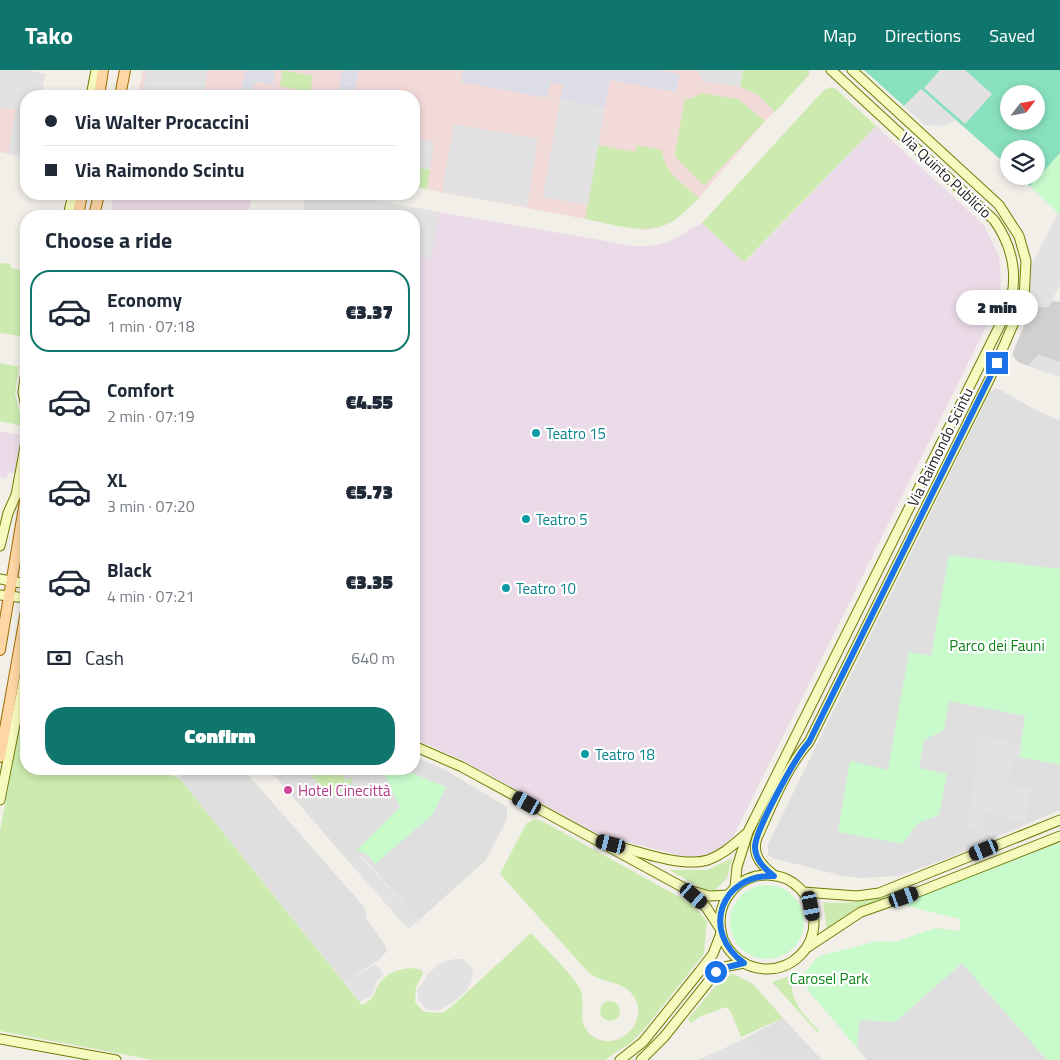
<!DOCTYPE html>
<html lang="en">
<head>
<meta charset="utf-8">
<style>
	:root { --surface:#fff; --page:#f2f2f3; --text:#1f2937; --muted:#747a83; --line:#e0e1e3; --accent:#0f766e }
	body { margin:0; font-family:"Titillium Web",sans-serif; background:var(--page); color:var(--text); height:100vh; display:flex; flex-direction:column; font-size:19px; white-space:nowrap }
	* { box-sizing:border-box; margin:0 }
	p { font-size:16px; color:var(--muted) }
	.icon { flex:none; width:28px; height:28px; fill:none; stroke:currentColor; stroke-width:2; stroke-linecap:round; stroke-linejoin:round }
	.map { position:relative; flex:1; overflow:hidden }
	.details { position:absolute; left:20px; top:140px; width:400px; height:565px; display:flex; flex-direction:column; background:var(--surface); border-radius:20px; box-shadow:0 2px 8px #0003 }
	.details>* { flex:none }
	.top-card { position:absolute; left:20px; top:20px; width:400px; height:110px; border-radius:20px; box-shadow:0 2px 8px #0003; display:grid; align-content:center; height:110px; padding:0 25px; background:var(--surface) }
	.needle { width:32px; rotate:58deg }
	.buttons { position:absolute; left:1000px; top:15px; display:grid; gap:10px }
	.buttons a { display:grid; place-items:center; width:45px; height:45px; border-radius:50%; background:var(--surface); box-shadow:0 2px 8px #0003; font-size:25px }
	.end { position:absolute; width:22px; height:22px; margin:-11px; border:6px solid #1a73e8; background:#fff; box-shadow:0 0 0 2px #fff }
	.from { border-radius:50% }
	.bubble { position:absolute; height:35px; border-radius:18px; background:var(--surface); box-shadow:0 2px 8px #0003; font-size:16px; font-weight:800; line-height:35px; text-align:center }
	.car { position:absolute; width:15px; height:30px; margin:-15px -8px; border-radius:6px; box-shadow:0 0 4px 1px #0007; background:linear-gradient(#222 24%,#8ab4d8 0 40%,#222 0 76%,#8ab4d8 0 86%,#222 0) }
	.top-card b { display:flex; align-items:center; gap:18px; height:48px; font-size:19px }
	.top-card b+b { border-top:1px solid var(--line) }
	.top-card i { width:12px; height:12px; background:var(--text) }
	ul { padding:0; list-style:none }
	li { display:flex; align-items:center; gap:15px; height:82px; margin:0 10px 8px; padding:0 15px; border:2px solid transparent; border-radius:20px }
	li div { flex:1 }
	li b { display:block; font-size:19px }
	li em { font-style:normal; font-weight:800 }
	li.active { border-color:var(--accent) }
	li>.icon { width:45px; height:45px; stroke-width:1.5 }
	h2 { padding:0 25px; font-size:22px; line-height:60px }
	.pay { display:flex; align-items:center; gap:12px; height:55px; padding:0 25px; font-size:19px }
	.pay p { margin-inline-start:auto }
	.button { display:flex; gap:10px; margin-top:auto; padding:10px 25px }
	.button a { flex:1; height:58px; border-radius:20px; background:var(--accent); color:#fff; font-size:20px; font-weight:800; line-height:58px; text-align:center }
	header { display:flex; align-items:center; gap:30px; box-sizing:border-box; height:70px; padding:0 25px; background:var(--accent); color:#fff }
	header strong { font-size:24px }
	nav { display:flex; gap:28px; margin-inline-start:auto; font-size:18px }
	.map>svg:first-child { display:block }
	.residential { fill:#e0dfdf }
	.commercial { fill:#f2dad9 }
	.industrial { fill:#ebdbe8 }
	.religious { fill:#d0d0d0 }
	.grass { fill:#cdebb0 }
	.park { fill:#c8facc }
	.pitch { fill:#88e0be; fill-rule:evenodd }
	.parking { fill:#e2e2e2 }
	.plaza { fill:#dddde8 }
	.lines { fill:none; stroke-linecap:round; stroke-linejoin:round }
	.secondary-casing { stroke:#707d05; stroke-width:11 }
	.primary-casing { stroke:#a06b00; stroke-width:12 }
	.secondary { stroke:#f7fabf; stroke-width:9 }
	.primary { stroke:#fcd6a4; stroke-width:10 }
	.route { stroke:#1a73e8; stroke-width:6 }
	.culture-dot { fill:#0f9aa8; stroke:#fff; stroke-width:2 }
	.hotel-dot { fill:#d1479c; stroke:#fff; stroke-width:2 }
	.labels { text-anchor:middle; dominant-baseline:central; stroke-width:4.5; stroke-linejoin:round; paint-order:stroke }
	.street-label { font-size:15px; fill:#222; stroke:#fff }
	.culture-label { font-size:15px; fill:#0d838f; stroke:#fff; text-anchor:start }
	.park-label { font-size:15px; fill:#0c8416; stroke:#fff }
	.hotel-label { font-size:15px; fill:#b23c85; stroke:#fff; text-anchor:start }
</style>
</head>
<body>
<header>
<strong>Tako</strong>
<nav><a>Map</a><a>Directions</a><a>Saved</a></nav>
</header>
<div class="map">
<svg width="1060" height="990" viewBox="0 0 1060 990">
	<rect width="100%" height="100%" fill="#f2efe9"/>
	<g class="residential">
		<path d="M 997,318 L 1034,339 L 1060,351 L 1060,740 L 943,790 L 898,806 L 861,808 L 843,806 L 772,788 L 768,784 L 768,774 L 990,322 Z"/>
		<path d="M 414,686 L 447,701 L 507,737 L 507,749 L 486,790 L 419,850 L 363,787 L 360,786 L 349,792 L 269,699 L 414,699 Z"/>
		<path d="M 182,699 L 243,699 L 365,838 L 366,848 L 386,877 L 386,882 L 379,890 L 344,912 L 180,709 Z"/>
		<path d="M 962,893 L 1047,990 L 867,990 L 857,978 L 859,953 L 863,950 L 895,952 Z"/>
		<path d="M 783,948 L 822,990 L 765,990 L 746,968 Z"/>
	</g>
	<g class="commercial">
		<path d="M 0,0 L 25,0 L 45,4 L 41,26 L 26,26 L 26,87 L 0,82 Z"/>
		<path d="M 143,0 L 809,0 L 809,5 L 765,51 L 699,128 L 675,150 L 660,157 L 645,160 L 414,117 L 414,26 L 137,26 Z"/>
	</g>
	<g class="industrial">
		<path d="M 876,56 L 984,155 L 999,186 L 1001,211 L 1000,224 L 991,247 L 733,767 L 719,779 L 706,786 L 686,787 L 599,765 L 458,688 L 414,669 L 414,185 L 431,187 L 439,142 L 634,176 L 652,176 L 669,172 L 702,153 L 745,192 Z"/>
		<path d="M 114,124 L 252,124 L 248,146 L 110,146 Z"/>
		<path d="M 0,361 L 21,365 L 14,403 L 8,403 L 7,409 L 0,407 Z"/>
	</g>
	<path class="religious" d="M 1052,231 L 1060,232 L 1060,292 L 1038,285 L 1028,296 L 1018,292 L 1013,286 L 1013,282 L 1032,236 L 1049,237 Z"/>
	<g class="grass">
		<path d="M 283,0 L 313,6 L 310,22 L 280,16 Z"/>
		<path d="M 743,0 L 809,0 L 809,5 L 775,42 L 757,24 L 740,17 Z"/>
		<path d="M 831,17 L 836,19 L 876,56 L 744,192 L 702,153 L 824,20 Z"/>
		<path d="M 701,23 L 738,29 L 765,51 L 704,116 L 676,88 L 675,83 L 685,29 L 693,28 Z"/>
		<path d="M 598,75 L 635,82 L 636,75 L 662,80 C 663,102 684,114 699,128 C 691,135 684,143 676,149 C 650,168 614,154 585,149 Z"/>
		<path d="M 414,97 L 430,100 L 427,119 L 414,116 Z"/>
		<path d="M 0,193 L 11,194 L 11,198 L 26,201 L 26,267 L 0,263 Z"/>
		<path d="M 0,293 L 19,297 L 15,324 L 23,356 L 0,351 Z"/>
		<path d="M 26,623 L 26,699 L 157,699 L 180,709 L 362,935 C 375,928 372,926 379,914 C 386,902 408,895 421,900 L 423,904 L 416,917 L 415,932 L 424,942 L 442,943 L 450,938 L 531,863 C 544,877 571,903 579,917 C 588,933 575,950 590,964 C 617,987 654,949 631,923 C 620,910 602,914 588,902 L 500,804 L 526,754 L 534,749 L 544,752 L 692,834 L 707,851 L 704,884 L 645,958 L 632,972 L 605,990 L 153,990 L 0,961 L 0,761 Z"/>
		<path d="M 305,699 L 341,699 L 338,702 L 340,706 L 343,705 L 346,711 L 351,708 L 353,712 L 330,727 Z"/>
		<path d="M 732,788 L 727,808 L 714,821 L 704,819 L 669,800 L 707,800 Z"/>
		<path d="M 898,820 L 899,823 L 858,837 L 827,860 L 823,832 C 850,835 873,830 898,820 Z"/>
		<path d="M 733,904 L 753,914 L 783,948 L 741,967 L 730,940 L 726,937 L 699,947 L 691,953 L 688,949 L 723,907 Z"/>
		<path d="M 793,905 C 787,929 804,945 819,961 L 819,964 L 772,912 Z"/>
		<circle cx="610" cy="941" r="10"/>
	</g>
	<g class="park">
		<path d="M 1060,83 L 1060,145 L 1030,116 Z"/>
		<path d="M 949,485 L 1060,499 L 1060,695 L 1019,687 L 1025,646 L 949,631 L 944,660 L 924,670 L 919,698 L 947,704 L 939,745 L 918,753 L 903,774 L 838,762 L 850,691 L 888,700 L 909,582 L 931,586 Z"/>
		<path d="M 382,699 L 402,699 L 446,717 L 432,745 L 375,794 L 368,785 L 357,780 L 400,737 Z"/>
		<path d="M 1060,772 L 1060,990 L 1047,990 L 962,893 L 895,952 L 863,950 L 859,953 L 857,978 L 807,919 L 805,903 L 816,888 L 827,884 L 877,871 L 895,872 L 936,858 L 960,861 L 960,849 L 899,834 Z"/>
		<circle cx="767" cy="852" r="37"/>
	</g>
	<path class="pitch" d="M 864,0 L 1060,0 L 1060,83 L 1030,116 L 1019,106 L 1036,106 L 1036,79 L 1009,79 L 1009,97 L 922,20 L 904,36 ZM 1009,24 L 1036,24 L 1036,51 L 1009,51 Z"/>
	<g class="parking">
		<path d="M 0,0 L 25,0 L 45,4 L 41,26 L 26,26 L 26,87 L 8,84 L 16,40 L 0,37 Z"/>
		<path d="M 146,0 L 208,0 L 204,23 L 223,26 L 142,26 Z"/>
		<path d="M 696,0 L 743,0 L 740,17 L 702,11 L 702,7 Z"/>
		<path d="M 940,0 L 965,0 L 992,24 L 965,54 L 924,18 Z"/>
		<path d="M 921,19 L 956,50 L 943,56 L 925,55 L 904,36 Z"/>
		<path d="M 560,29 L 605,37 L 588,135 L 543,127 Z"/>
		<path d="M 454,54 L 538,69 L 527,137 L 442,122 Z"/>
		<path d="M 414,68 L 434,72 L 430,100 L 414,97 Z"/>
		<path d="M 306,124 L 343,124 L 439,142 L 431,188 L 414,185 L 414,146 L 302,146 Z"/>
		<path d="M 1058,143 L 1060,145 L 1060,214 L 1049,237 L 1032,236 L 1028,233 L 1031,196 Z"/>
		<path d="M 1038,285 L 1060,292 L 1060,307 L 1028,296 Z"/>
		<path d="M 978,666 L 1021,674 L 1019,687 L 1013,686 L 1008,715 L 1031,719 L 1025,752 L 985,743 L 982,761 L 965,759 L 973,722 Z"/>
		<path d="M 360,786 L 419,850 L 408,859 L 349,792 Z"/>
		<path d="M 454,889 L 462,889 L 471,896 L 473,902 L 471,912 L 466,921 L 451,934 L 439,940 L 427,940 L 418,929 L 418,920 L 428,904 L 439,894 Z"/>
		<path d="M 376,894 L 384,906 L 378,909 L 371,926 L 360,932 L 344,912 Z"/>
		<path d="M 746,968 L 765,990 L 698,990 Z"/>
	</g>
	<g class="plaza">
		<path d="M 246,0 L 275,0 L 273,15 L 256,12 L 250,25 L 241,23 Z"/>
		<path d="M 342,0 L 359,0 L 354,26 L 338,25 Z"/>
		<path d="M 463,0 L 659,0 L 680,4 L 676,22 L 610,10 L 605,37 L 560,29 L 563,15 L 551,12 L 547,28 L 461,12 Z"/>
	</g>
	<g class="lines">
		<g class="secondary-casing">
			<g id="secondary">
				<path d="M 91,26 L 96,0"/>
				<path d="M 68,146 L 73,124"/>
				<path d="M 26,301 L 23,322 L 26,337"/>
				<path d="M 0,476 L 8,443 L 16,425 L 26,371"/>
				<path d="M 0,509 L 26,514"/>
				<path d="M 0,525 L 26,528"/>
				<path d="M 414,676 L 462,697 L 686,819 L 709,826 L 729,825"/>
				<path d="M 0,730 L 26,599"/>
				<path d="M 610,774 C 636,781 683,798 708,790 C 723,785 734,774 746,764"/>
				<circle cx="767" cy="852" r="47"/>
				<path d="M 775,806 C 762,796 751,785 757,768 C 771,737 786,698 809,672 L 990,308 L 1024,229 L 1026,191 L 1019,166 L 999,135 L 852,0"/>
				<path d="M 735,817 L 737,797 L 748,762 L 1006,243 C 1020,212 1014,178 994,150 L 831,0"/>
				<path d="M 803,822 L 857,826 L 879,823 L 1060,750"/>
				<path d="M 689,823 L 706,837 L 721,860"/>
				<path d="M 808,877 L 861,842 L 918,822 L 1060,766"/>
				<path d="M 0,969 L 116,990"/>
				<path d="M 620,990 L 643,972 L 700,901 L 713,884 L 721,863"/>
				<path d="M 641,990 L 664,967 L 716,902 L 724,897 L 744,893"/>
			</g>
		</g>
		<g class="primary-casing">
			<g id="primary">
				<path d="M 99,26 L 103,0"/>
				<path d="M 120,26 L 125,0"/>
				<path d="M 78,146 L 82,124"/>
				<path d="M 94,146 L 99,124"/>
				<path d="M 0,580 L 26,425"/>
				<path d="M 0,687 L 26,541"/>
			</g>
		</g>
		<use href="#secondary" class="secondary"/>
		<use href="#primary" class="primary"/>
	</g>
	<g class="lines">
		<path class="route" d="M 716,902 L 724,898 L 744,893 C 700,861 721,804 774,806 C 765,799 756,791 755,778 C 754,762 796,686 809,672 L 997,293"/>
	</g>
	<g class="culture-dot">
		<circle cx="536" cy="363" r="5"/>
		<circle cx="526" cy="449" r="5"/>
		<circle cx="506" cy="518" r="5"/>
		<circle cx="585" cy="684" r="5"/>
	</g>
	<circle class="hotel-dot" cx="288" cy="720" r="5"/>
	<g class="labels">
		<g class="street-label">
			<text transform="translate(946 105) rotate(43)">Via Quinto Publicio</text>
			<text transform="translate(940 377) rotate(-64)">Via Raimondo Scintu</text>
		</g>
		<g class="culture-label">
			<text x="546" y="363">Teatro 15</text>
			<text x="536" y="449">Teatro 5</text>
			<text x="516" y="518">Teatro 10</text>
			<text x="595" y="684">Teatro 18</text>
		</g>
		<g class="park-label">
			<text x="997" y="575">Parco dei Fauni</text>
			<text x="829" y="908">Carosel Park</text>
		</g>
		<g class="hotel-label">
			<text x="298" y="720">Hotel Cinecittà</text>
		</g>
	</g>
</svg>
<div class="buttons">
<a><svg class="needle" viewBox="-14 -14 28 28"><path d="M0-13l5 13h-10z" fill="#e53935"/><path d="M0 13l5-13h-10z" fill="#747a83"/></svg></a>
<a><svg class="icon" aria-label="layers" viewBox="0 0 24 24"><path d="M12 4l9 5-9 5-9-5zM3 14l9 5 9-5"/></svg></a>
</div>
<i class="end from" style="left:716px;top:902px"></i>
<i class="end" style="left:997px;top:293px"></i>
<div class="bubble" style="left:956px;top:220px;width:82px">2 min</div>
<i class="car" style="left:527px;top:733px;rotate:299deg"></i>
<i class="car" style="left:611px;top:774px;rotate:284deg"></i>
<i class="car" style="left:984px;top:780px;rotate:248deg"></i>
<i class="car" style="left:694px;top:826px;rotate:131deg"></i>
<i class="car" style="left:904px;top:827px;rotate:70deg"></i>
<i class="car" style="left:811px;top:836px;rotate:169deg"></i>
<div class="top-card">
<b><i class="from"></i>Via Walter Procaccini</b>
<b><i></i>Via Raimondo Scintu</b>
</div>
<section class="details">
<h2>Choose a ride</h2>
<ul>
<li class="active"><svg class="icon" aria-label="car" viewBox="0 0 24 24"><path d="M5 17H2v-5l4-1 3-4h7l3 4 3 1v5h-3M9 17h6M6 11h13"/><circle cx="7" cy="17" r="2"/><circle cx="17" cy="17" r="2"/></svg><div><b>Economy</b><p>1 min · 07:18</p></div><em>€3.37</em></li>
<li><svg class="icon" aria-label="car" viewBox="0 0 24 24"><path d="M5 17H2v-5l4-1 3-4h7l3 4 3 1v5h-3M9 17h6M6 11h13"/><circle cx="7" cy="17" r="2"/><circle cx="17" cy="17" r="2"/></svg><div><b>Comfort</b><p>2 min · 07:19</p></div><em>€4.55</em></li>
<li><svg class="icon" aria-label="car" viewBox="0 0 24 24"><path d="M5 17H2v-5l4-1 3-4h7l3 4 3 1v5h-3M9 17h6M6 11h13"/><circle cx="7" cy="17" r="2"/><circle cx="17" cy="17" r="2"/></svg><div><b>XL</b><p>3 min · 07:20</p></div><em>€5.73</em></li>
<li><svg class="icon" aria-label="car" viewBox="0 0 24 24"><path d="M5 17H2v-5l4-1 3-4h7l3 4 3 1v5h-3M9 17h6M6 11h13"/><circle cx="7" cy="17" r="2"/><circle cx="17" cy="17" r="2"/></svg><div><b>Black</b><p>4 min · 07:21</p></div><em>€3.35</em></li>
</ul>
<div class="pay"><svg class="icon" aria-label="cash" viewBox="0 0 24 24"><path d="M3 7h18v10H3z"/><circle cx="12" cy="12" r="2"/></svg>Cash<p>640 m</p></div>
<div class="button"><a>Confirm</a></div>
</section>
</div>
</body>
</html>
